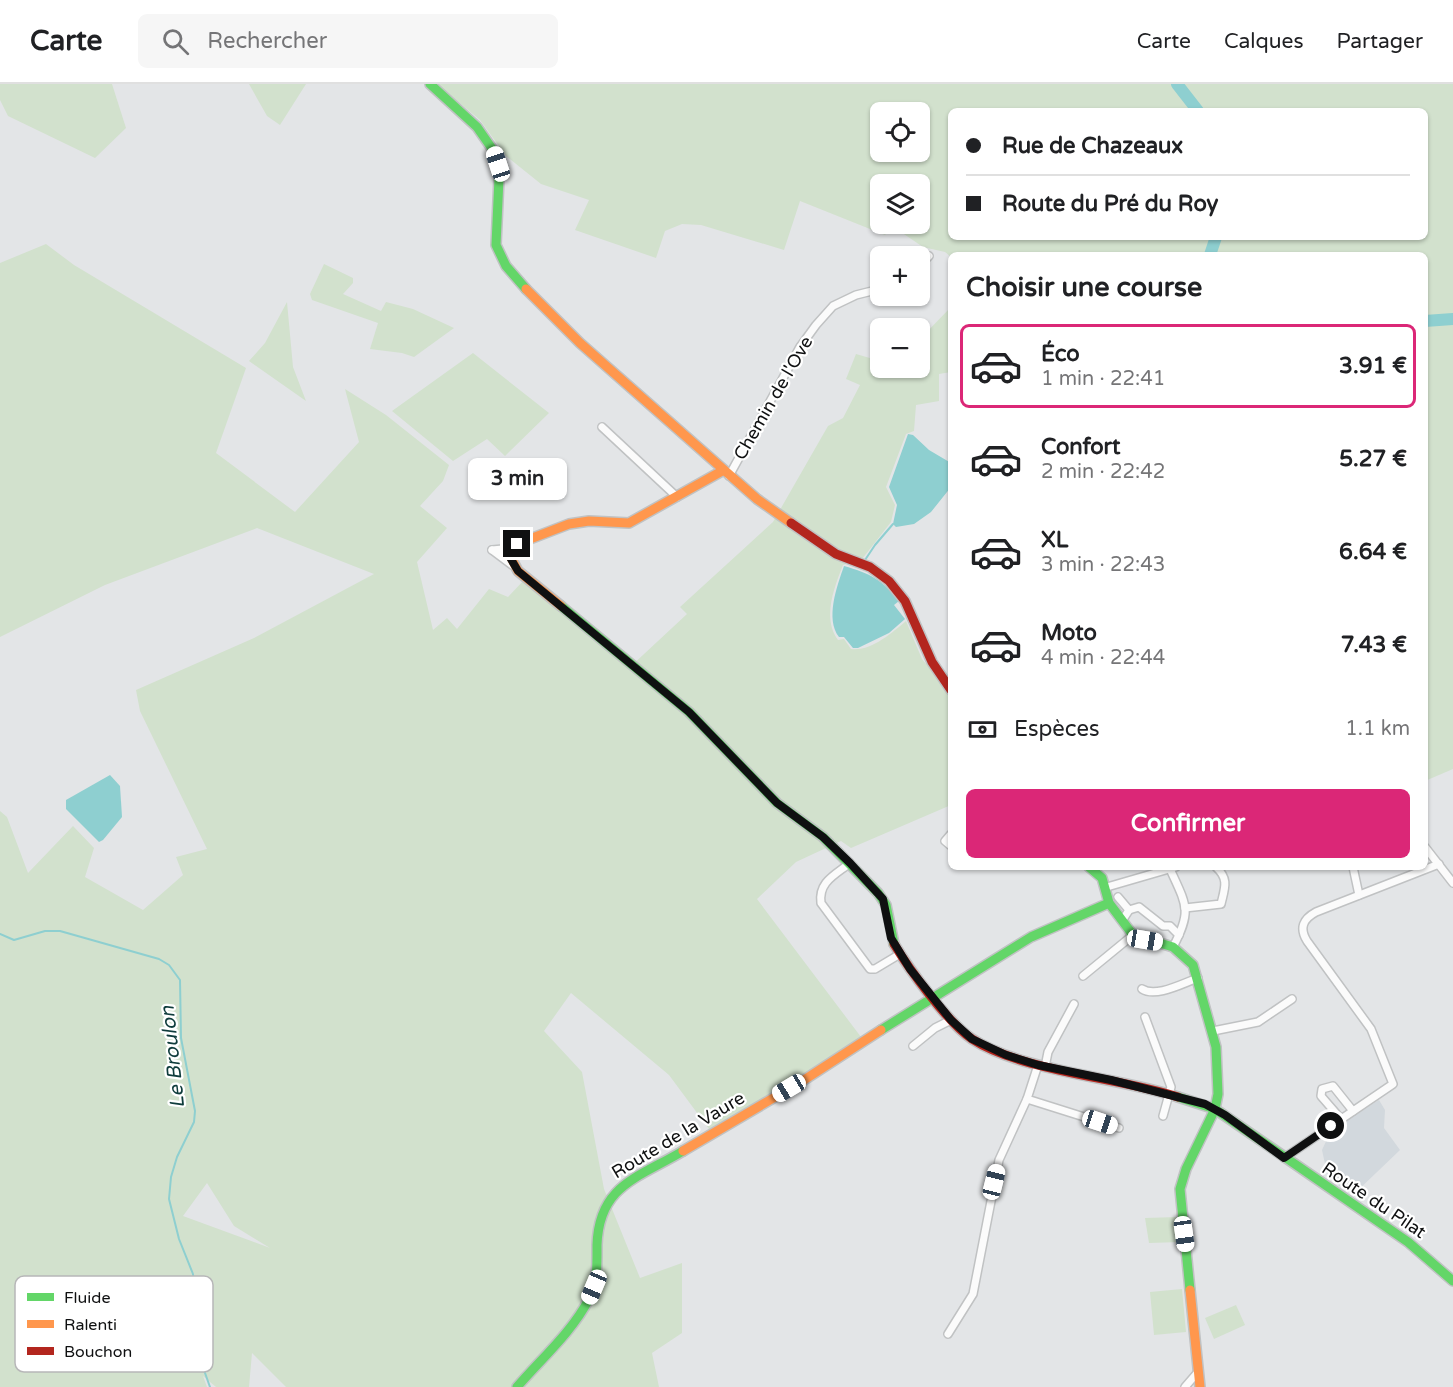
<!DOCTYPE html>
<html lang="fr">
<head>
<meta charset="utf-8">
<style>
	:root { --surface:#fff; --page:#f6f6f6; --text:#202124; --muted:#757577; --line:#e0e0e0; --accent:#db2777 }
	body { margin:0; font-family:"Varela Round",sans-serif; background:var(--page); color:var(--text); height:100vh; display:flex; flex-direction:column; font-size:22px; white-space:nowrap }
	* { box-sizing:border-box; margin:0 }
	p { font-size:20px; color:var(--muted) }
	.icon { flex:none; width:33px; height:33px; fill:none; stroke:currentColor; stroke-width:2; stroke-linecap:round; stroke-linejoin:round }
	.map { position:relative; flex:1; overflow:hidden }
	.panel { position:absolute; left:948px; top:168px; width:480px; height:618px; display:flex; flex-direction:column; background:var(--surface); border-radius:9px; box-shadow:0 2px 4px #0004 }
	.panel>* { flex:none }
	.banner { position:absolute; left:948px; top:24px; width:480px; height:132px; border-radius:9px; box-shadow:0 2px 4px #0004; display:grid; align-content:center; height:132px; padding:0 18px; background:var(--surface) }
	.buttons { position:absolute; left:870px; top:18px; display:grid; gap:12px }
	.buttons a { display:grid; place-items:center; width:60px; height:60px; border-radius:9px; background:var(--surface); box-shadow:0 2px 4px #0004; font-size:30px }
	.end { position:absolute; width:27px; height:27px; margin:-14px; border:8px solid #0f1011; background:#fff; box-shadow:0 0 0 3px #fff }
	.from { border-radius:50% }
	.bubble { position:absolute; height:42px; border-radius:9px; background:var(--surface); box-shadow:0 2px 4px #0004; font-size:20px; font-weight:800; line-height:42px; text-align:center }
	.car { position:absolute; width:18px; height:36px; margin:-18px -9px; border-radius:8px; box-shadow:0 0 4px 2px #0007; background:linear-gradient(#fff 24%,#345 0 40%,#fff 0 76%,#345 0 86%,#fff 0) }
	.banner b { display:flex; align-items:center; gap:21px; height:57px; font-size:22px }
	.banner b+b { border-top:2px solid var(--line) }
	.banner i { width:15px; height:15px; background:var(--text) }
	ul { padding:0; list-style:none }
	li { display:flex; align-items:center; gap:18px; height:84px; margin:0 12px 9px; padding:0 6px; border:3px solid transparent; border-radius:9px }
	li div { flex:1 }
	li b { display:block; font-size:22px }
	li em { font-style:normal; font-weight:800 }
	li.current { border-color:var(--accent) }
	li>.icon { width:54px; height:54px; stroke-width:1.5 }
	h2 { padding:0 18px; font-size:27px; line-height:72px }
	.pay { display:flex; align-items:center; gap:15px; height:66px; padding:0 18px; font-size:22px }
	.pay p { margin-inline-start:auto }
	.button { display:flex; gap:12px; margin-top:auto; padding:12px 18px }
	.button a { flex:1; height:69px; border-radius:9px; background:var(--accent); color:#fff; font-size:24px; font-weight:800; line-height:69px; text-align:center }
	header { display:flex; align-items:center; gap:36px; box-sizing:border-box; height:84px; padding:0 30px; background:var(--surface); border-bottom:2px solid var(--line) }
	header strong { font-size:28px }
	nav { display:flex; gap:33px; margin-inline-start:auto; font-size:21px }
	.search { width:420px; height:54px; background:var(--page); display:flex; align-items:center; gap:15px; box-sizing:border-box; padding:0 21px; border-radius:9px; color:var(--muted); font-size:22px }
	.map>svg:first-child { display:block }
	.built { fill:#d2d8dd }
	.green { fill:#d2e1cd; fill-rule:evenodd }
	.water { fill:#8ecfd0 }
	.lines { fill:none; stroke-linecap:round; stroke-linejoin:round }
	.stream { stroke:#8ecfd0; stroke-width:2 }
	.river { stroke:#8ecfd0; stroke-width:12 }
	.street-casing { stroke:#c0c2c3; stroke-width:10 }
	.fast-casing { stroke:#c0c2c3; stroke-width:12 }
	.slow-casing { stroke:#c0c2c3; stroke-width:12 }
	.jam-casing { stroke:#c0c2c3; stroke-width:12 }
	.street { stroke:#fbfbfb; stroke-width:7 }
	.fast { stroke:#63d668; stroke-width:9 }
	.slow { stroke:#ff974d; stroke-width:9 }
	.jam { stroke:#b3261e; stroke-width:9 }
	.route { stroke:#0f1011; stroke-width:8 }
	.labels { text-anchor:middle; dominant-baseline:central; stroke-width:4.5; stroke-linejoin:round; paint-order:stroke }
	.street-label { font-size:18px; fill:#0f1011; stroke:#fff }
	.water-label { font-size:20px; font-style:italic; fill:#0f3c3c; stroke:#fff }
	.key { fill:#fff; stroke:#b7b7b8; stroke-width:1.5 }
	.key-label { font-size:16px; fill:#0f1011 }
</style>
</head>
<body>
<header>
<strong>Carte</strong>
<div class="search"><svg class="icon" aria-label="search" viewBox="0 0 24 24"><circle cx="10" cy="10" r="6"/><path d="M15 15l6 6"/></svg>Rechercher</div>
<nav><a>Carte</a><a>Calques</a><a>Partager</a></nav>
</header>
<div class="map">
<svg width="1453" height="1303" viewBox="0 0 1453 1303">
	<rect width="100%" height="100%" fill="#e3e5e7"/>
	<path class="built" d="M 1379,1016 L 1385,1026 L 1384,1044 L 1400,1066 L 1354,1110 L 1342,1105 L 1327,1089 L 1322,1066 L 1328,1053 L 1346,1037 Z"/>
	<g class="green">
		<path d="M 0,0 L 112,0 L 126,44 L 95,74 L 8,32 L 0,16 Z"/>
		<path d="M 249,0 L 306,0 L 280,41 L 267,32 Z"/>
		<path d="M 437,0 L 1453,0 L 1453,685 L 1425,697 L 1425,171 L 951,171 L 951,173 L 945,168 L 923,163 L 892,142 L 885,151 L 800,117 L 784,166 L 701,141 L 682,140 L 665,147 L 656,174 L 575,146 L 589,116 L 541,100 L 506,72 L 480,36 ZM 951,27 L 1425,27 L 1425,153 L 951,153 ZM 880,28 L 920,28 L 920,68 L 880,68 ZM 880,100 L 920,100 L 920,140 L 880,140 Z"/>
		<path d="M 46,160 L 74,181 L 246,284 L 216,369 L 295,428 L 359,358 L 345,305 L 386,331 L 449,381 L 443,397 L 420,422 L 447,444 L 417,478 L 433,546 L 447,534 L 457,545 L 489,505 L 508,513 L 524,496 L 629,584 L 687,530 L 680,523 L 773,438 L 828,342 L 843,334 L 860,301 L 846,295 L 856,270 L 880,277 L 880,284 L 920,284 L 920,255 L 951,223 L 951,288 L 939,290 L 939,317 L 916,321 L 914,347 L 906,350 L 886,403 L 895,421 L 891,438 L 862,475 L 843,481 C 834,504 822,534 838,556 L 844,555 L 851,565 C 870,568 892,549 906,537 L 922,575 L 941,598 L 951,590 L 951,721 L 851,764 L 841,757 L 796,778 L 757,815 L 861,953 L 819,982 L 709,1045 L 669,991 L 571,909 L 544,947 L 582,988 L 604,1105 L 640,1194 L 682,1179 L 682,1249 L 652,1269 L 659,1303 L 286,1303 L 252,1269 L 249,1303 L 216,1303 L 203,1292 L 207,1303 L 0,1303 L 0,727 L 7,733 L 28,789 L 73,742 L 94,764 L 85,793 L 143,826 L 183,791 L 176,773 L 207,765 L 140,627 L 136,606 L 254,554 L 374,490 L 257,444 L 105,501 L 0,553 L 0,179 ZM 207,1099 L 234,1142 L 270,1164 L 183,1132 Z"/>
		<path d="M 324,180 L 353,194 L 353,199 L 343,210 L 381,227 L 386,218 L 413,225 L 454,244 L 414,273 L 402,269 L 370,265 L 378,239 L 312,216 L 310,210 Z"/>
		<path d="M 287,218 L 293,283 L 306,317 L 249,277 L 265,259 Z"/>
		<path d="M 473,269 L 549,329 L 505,372 L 487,355 L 453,377 L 392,327 Z"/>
		<path d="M 1178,1133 L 1181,1158 L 1149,1159 L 1145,1134 Z"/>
		<path d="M 1182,1205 L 1186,1248 L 1154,1251 L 1150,1208 Z"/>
		<path d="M 1236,1221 L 1245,1241 L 1214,1255 L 1205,1234 Z"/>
	</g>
	<g class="water">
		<path d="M 908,350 L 913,351 L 929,366 L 951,379 L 951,403 L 931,428 L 914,440 L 896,443 L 893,440 L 897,421 L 889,403 Z"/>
		<path d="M 844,482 C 869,489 883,496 899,517 L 894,521 L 905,535 L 889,549 L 858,564 L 853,564 L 844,553 L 839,553 C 825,535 837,502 844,482 Z"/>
		<path d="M 110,691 L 120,702 L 122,733 L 103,756 L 99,758 L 66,725 L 66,716 Z"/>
	</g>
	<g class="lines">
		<g class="stream">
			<path d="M 865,476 L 875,461 L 893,440"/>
			<path d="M 0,850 L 14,856 L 45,847 L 60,847 L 159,875 L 169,881 L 180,896 L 181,954 L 195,1027 L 194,1038 L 177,1073 L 171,1093 L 169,1115 L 179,1155 L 193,1190 L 199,1272 L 210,1303"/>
		</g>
		<g class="river">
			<path d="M 1177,0 L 1198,27"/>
			<path d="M 1210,171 L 1216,153"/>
			<path d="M 1425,237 L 1453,235"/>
		</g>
		<g class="street-casing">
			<g id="street">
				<path d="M 920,181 L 929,172"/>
				<path d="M 602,343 L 677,413"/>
				<path d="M 729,392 L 800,263 L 816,241 L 833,222 L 856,211 L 880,205"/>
				<path d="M 492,466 L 512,481"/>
				<path d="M 492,466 L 512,464"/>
				<path d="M 951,750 L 945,757 L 951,762"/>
				<path d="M 1425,763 L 1453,799"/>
				<path d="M 850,779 C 835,791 818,798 821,819 L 870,885 L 875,885 L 900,870"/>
				<path d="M 1353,783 L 1359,811"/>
				<path d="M 1170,785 C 1187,822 1192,827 1173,863"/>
				<path d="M 1107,803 L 1176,783"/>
				<path d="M 1118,813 L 1129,826 L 1122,837"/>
				<path d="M 1185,824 L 1221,820 C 1225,803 1229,795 1216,783"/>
				<path d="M 1129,826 L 1139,823 L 1163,842 L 1170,842 L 1179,851"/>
				<path d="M 1083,892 L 1133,851"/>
				<path d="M 1142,905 C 1156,914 1183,899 1198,894"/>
				<path d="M 1145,933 L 1171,1003 L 1163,1032"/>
				<path d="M 1213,947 L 1258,938 L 1292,915"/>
				<path d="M 913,962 L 935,944 L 951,936"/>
				<path d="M 1038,981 L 1027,1015 L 1119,1044"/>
				<path d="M 1045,983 L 1048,968 L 1074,920"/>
				<path d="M 1341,1035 L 1321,1012 L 1322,1005 L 1333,1002 L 1353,1027"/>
				<path d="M 1284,1074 L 1393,1000 L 1371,945 L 1307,857 C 1299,844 1303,835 1316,828 L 1439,780"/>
				<path d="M 948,1250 L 973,1210 L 999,1076 L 1027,1015"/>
				<path d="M 1185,1303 L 1198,1288"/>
			</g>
		</g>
		<g class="fast-casing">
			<g id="fast">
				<path d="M 430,0 L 477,43 L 493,66 L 499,94 L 496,161 L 506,182 L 526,205"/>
				<path d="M 561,522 L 689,628 L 777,719 L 823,753 L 878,809 L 886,821 L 894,860"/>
				<path d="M 1089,783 L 1102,794 L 1109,819 L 1133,851 L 1173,863 L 1193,881 L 1216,963 L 1218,1010 L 1215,1025 L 1186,1085 L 1180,1105 L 1190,1206"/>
				<path d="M 881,946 L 1031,853 L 1109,819"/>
				<path d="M 1178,1013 L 1215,1025 L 1408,1158 L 1453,1197"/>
				<path d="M 517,1303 C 541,1275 572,1248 589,1215 C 598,1198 597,1179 597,1161 C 599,1101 638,1094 683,1067"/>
			</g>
		</g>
		<g class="slow-casing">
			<g id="slow">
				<path d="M 526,205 L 580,259 L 757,415 L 791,439"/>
				<path d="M 561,522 L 518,487 L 509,470 L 517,460 L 569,440 L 589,437 L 629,439 L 722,387"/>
				<path d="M 683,1067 L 804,996 L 881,946"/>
				<path d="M 1190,1206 L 1200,1303"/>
			</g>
		</g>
		<g class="jam-casing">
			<g id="jam">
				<path d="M 791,439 L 836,470 L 870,483 L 889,497 L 905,517 L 932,578 L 951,606"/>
				<path d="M 894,860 C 909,885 948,939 972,955 C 1023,988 1118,993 1178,1013"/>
			</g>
		</g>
		<use href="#street" class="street"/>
		<use href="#fast" class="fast"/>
		<use href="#slow" class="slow"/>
		<use href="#jam" class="jam"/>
	</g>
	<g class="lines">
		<path class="route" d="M 517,460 L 508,470 L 518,487 L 689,628 L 777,719 L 823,753 L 850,779 L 883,815 L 891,854 L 910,885 L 951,936 L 972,955 L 1006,971 L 1038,981 L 1111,996 L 1205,1020 L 1225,1031 L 1284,1074 L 1331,1042"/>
	</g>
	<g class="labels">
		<g class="street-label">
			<text transform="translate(773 314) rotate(-60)">Chemin de l'Ove</text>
			<text transform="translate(678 1051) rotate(-31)">Route de la Vaure</text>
			<text transform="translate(1374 1116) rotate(34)">Route du Pilat</text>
		</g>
		<g class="water-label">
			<text transform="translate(173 973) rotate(-96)">Le Broulon</text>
		</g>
	</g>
	<rect x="15" y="1192" width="198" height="96" rx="9" class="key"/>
	<rect x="27" y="1209" width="27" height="8" fill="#63d668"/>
	<rect x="27" y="1236" width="27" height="8" fill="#ff974d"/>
	<rect x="27" y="1263" width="27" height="8" fill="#b3261e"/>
	<g class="key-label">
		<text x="64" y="1219">Fluide</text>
		<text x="64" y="1246">Ralenti</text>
		<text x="64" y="1273">Bouchon</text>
	</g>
</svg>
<div class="buttons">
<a><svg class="icon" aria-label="locate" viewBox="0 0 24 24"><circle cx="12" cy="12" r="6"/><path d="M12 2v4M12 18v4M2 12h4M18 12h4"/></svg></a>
<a><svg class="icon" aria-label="layers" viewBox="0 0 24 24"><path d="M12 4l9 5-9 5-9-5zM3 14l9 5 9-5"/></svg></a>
<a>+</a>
<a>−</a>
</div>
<i class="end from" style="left:1331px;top:1042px"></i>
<i class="end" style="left:517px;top:460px"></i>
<div class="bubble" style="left:468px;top:374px;width:99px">3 min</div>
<i class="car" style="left:498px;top:80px;rotate:342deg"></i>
<i class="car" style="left:1145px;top:856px;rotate:99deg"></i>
<i class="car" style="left:789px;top:1004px;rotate:239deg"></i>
<i class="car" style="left:1100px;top:1038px;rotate:108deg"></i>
<i class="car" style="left:994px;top:1098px;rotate:14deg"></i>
<i class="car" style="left:1184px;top:1150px;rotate:172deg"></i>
<i class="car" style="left:594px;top:1203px;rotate:203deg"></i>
<div class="banner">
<b><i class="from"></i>Rue de Chazeaux</b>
<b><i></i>Route du Pré du Roy</b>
</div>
<section class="panel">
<h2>Choisir une course</h2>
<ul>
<li class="current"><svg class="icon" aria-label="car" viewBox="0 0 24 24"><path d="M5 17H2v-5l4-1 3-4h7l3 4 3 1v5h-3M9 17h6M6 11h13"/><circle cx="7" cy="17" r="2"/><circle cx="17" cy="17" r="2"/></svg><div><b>Éco</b><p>1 min · 22:41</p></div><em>3.91 €</em></li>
<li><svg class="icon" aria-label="car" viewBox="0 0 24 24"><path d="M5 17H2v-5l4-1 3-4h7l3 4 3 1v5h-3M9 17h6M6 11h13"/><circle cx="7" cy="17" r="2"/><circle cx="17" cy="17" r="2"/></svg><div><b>Confort</b><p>2 min · 22:42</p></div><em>5.27 €</em></li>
<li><svg class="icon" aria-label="car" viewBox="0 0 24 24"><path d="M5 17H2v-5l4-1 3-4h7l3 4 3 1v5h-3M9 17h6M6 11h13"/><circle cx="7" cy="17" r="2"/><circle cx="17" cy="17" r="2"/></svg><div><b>XL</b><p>3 min · 22:43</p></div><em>6.64 €</em></li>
<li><svg class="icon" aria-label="car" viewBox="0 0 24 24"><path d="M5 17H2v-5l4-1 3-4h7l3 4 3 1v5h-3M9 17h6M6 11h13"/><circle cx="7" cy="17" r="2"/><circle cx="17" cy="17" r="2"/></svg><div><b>Moto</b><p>4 min · 22:44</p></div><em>7.43 €</em></li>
</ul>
<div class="pay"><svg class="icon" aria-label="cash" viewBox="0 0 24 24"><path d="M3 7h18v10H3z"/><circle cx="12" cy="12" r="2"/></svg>Espèces<p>1.1 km</p></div>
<div class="button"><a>Confirmer</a></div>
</section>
</div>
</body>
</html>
